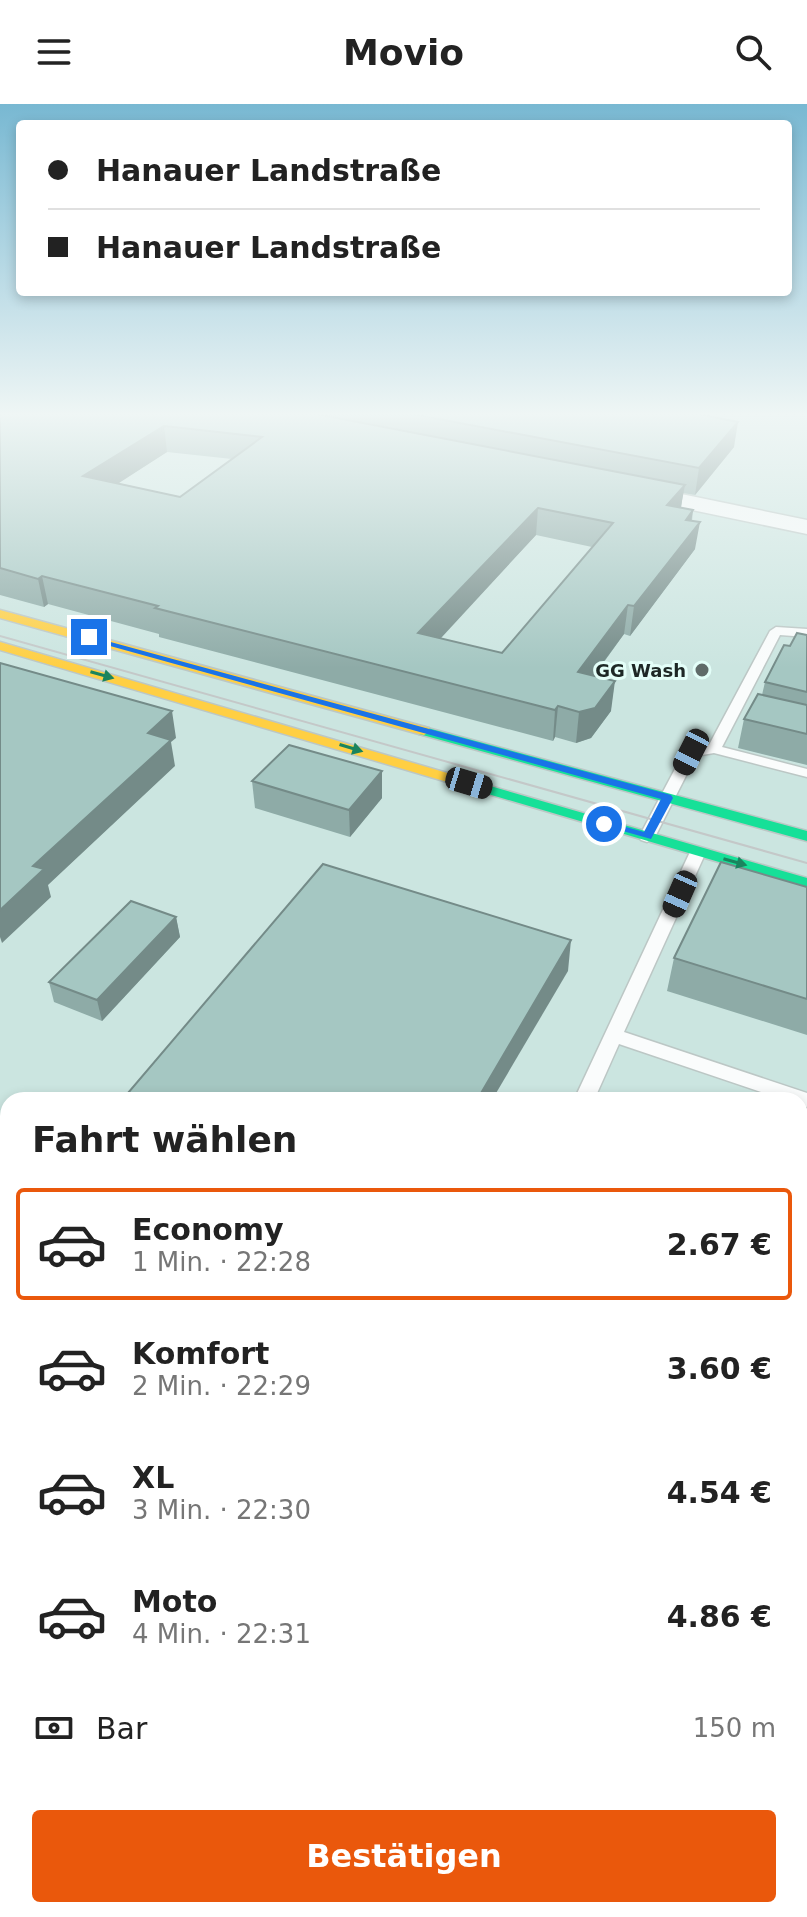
<!DOCTYPE html>
<html lang="de">
<head>
<meta charset="utf-8">
<style>
	:root { --surface:#fff; --page:#f6f6f6; --text:#222; --muted:#767676; --line:#e0e0e0; --accent:#ea580c }
	body { margin:0; font-family:"DejaVu Sans",sans-serif; background:var(--page); color:var(--text); height:100vh; display:flex; flex-direction:column; font-size:30px; white-space:nowrap }
	* { box-sizing:border-box; margin:0 }
	p { font-size:26px; color:var(--muted) }
	.icon { flex:none; width:44px; height:44px; fill:none; stroke:currentColor; stroke-width:2; stroke-linecap:round; stroke-linejoin:round }
	.map { position:relative; flex:1; overflow:hidden }
	.drawer { position:absolute; left:0px; top:988px; width:808px; height:826px; display:flex; flex-direction:column; background:var(--surface); border-radius:24px 24px 0 0; box-shadow:0 4px 12px #0003 }
	.drawer>* { flex:none }
	.banner { position:absolute; left:16px; top:16px; width:776px; height:176px; border-radius:8px; box-shadow:0 4px 12px #0003; display:grid; align-content:center; height:176px; padding:0 32px; background:var(--surface) }
	.end { position:absolute; width:36px; height:36px; margin:-18px; border:10px solid #1a73e8; background:#fff; box-shadow:0 0 0 4px #fff }
	.from { border-radius:50% }
	.car { position:absolute; width:24px; height:48px; margin:-24px -12px; border-radius:10px; box-shadow:0 0 6px 2px #0007; background:linear-gradient(#222 24%,#8ab4d8 0 40%,#222 0 76%,#8ab4d8 0 86%,#222 0) }
	.banner b { display:flex; align-items:center; gap:28px; height:76px; font-size:30px }
	.banner b+b { border-top:2px solid var(--line) }
	.banner i { width:20px; height:20px; background:var(--text) }
	ul { padding:0; list-style:none }
	li { display:flex; align-items:center; gap:24px; height:112px; margin:0 16px 12px; padding:0 16px; border:4px solid transparent; border-radius:8px }
	li div { flex:1 }
	li b { display:block; font-size:30px }
	li em { font-style:normal; font-weight:700 }
	li.selected { border-color:var(--accent) }
	li>.icon { width:72px; height:72px; stroke-width:1.5 }
	h2 { padding:0 32px; font-size:36px; line-height:96px }
	.pay { display:flex; align-items:center; gap:20px; height:88px; padding:0 32px; font-size:30px }
	.pay p { margin-inline-start:auto }
	.button { display:flex; gap:16px; margin-top:auto; padding:16px 32px }
	.button a { flex:1; height:92px; border-radius:8px; background:var(--accent); color:#fff; font-size:32px; font-weight:700; line-height:92px; text-align:center }
	header { display:flex; justify-content:space-between; align-items:center; height:104px; padding:0 32px; background:var(--surface); font-size:36px; font-weight:700 }
	.map>svg:first-child { display:block }
	.built { fill:#cbe5e0 }
	.lines { fill:none; stroke-linecap:round; stroke-linejoin:round }
	.lane-casing { stroke:#bcc7c5; stroke-width:3 }
	.street-casing { stroke:#bcc7c5; stroke-width:3 }
	.fast-casing { stroke:#bcc7c5; stroke-width:3 }
	.slow-casing { stroke:#bcc7c5; stroke-width:3 }
	.lane { fill:#fafcfc; fill-rule:evenodd }
	.street { fill:#fafcfc; fill-rule:evenodd }
	.fast { fill:#16e098; fill-rule:evenodd }
	.slow { fill:#ffcf43; fill-rule:evenodd }
	.tram { stroke:#c4c8c8; stroke-width:2 }
	.wall { fill:#8eaba7; fill-rule:evenodd }
	.shaded-wall { fill:#748b88 }
	.building { fill:#a5c7c2; stroke:#748b88; stroke-width:2; fill-rule:evenodd }
	.oneway { fill:#1a845e }
	.route { fill:#1a73e8 }
	.poi-dot { fill:#606b69; stroke:#e3fef8; stroke-width:3 }
	.labels { text-anchor:middle; dominant-baseline:central; stroke-width:6; stroke-linejoin:round; paint-order:stroke }
	.far-poi-label { font-size:18px; font-weight:bold; fill:#1d2725; stroke:#e3fef8; text-anchor:end }
</style>
</head>
<body>
<header><svg class="icon" aria-label="menu" viewBox="0 0 24 24"><path d="M4 6h16M4 12h16M4 18h16"/></svg>Movio<svg class="icon" aria-label="search" viewBox="0 0 24 24"><circle cx="10" cy="10" r="6"/><path d="M15 15l6 6"/></svg></header>
<div class="map">
<svg width="807" height="1813" viewBox="0 0 807 1813">
	<rect width="100%" height="100%" fill="#dceae8"/>
	<path class="built" d="M 0,310 L 807,310 L 807,1499 L 800,1496 L 800,996 L 8,996 L 8,1158 L 0,1154 Z"/>
	<g class="lines">
		<g class="lane-casing">
			<g id="lane">
				<path d="M 776,523 L 807,525 L 807,533 L 780,531 L 722,643 L 807,665 L 807,673 L 714,649 L 696,652 L 655,733 L 647,738 L 641,736 L 639,733 L 684,648 L 686,645 L 709,641 L 770,527 Z"/>
				<path d="M 698,743 L 706,748 L 624,928 L 807,989 L 807,1003 L 800,1001 L 800,996 L 785,996 L 619,940 L 594,996 L 574,996 L 690,748 Z"/>
				<path d="M 800,1075 L 807,1077 L 807,1093 L 800,1091 Z"/>
			</g>
		</g>
		<g class="street-casing">
			<g id="street">
				<path d="M 633,380 L 807,416 L 807,430 L 625,392 L 622,387 Z"/>
				<path d="M 0,1103 L 8,1105 L 8,1143 L 0,1141 Z"/>
				<path d="M 800,1433 L 807,1436 L 807,1490 L 800,1487 Z"/>
			</g>
		</g>
		<g class="fast-casing">
			<g id="fast">
				<path d="M 424,623 L 807,727 L 807,737 L 419,630 L 419,624 Z"/>
				<path d="M 449,670 L 807,774 L 807,784 L 444,677 L 442,674 Z"/>
			</g>
		</g>
		<g class="slow-casing">
			<g id="slow">
				<path d="M 0,506 L 429,624 L 431,627 L 424,631 L 419,630 L 0,514 Z"/>
				<path d="M 0,538 L 454,671 L 456,674 L 449,678 L 444,677 L 0,546 Z"/>
			</g>
		</g>
		<use href="#lane" class="lane"/>
		<use href="#street" class="street"/>
		<use href="#fast" class="fast"/>
		<use href="#slow" class="slow"/>
		<path class="tram" d="M 0,532 L 807,759"/>
	</g>
	<g class="wall">
		<path d="M 0,310 L 698,310 L 734,343 L 695,391 L 683,389 L 681,404 L 693,406 L 692,417 L 695,445 L 630,532 L 624,530 L 594,572 L 611,607 L 591,634 L 576,639 L 555,633 L 553,637 L 159,533 L 159,530 L 48,500 L 44,503 L 0,491 ZM 167,348 L 232,355 L 180,393 L 118,379 ZM 536,431 L 592,443 L 502,549 L 440,534 Z"/>
		<path d="M 807,531 L 807,661 L 738,644 L 744,615 L 762,591 L 765,578 L 790,542 Z"/>
		<path d="M 382,667 L 382,694 L 350,733 L 255,704 L 252,677 Z"/>
		<path d="M 807,783 L 807,931 L 667,887 L 674,854 Z"/>
		<path d="M 176,813 L 180,833 L 102,917 L 54,898 L 49,878 Z"/>
		<path d="M 8,1011 L 8,1064 L 2,1062 L 0,1056 L 0,1021 Z"/>
		<path d="M 800,1123 L 807,1125 L 807,1387 L 800,1384 Z"/>
	</g>
	<g class="shaded-wall">
		<path d="M 738,318 L 734,343 L 695,391 L 699,364 Z"/>
		<path d="M 164,322 L 167,348 L 88,399 L 83,372 Z"/>
		<path d="M 685,381 L 680,408 L 667,401 Z"/>
		<path d="M 538,404 L 536,431 L 418,559 L 418,529 Z"/>
		<path d="M 693,406 L 689,431 L 700,418 L 695,445 L 630,532 L 634,502 L 686,416 Z"/>
		<path d="M 42,472 L 48,500 L 44,503 L 38,475 Z"/>
		<path d="M 628,501 L 624,530 L 574,598 L 578,568 Z"/>
		<path d="M 615,577 L 611,607 L 591,634 L 576,639 L 579,608 Z"/>
		<path d="M 558,602 L 555,633 L 553,637 L 555,606 Z"/>
		<path d="M 172,607 L 176,634 L 171,638 L 175,662 L 48,781 L 51,793 L 2,839 L 0,833 L 0,806 L 33,762 L 148,629 Z"/>
		<path d="M 382,667 L 382,694 L 350,733 L 349,706 Z"/>
		<path d="M 176,813 L 180,833 L 102,917 L 97,896 Z"/>
		<path d="M 571,836 L 568,867 L 492,996 L 477,996 Z"/>
	</g>
	<g class="building">
		<path d="M 0,310 L 316,310 L 685,381 L 667,401 L 693,406 L 686,416 L 700,418 L 634,502 L 628,501 L 578,568 L 615,577 L 595,604 L 579,608 L 558,602 L 555,606 L 155,504 L 158,502 L 42,472 L 38,475 L 0,464 ZM 164,322 L 262,333 L 180,393 L 83,372 ZM 538,404 L 613,419 L 502,549 L 418,529 Z"/>
		<path d="M 412,310 L 698,310 L 738,318 L 699,364 Z"/>
		<path d="M 797,529 L 807,531 L 807,588 L 765,578 L 784,541 L 790,542 Z"/>
		<path d="M 0,559 L 172,607 L 148,629 L 171,636 L 33,762 L 44,765 L 0,806 Z"/>
		<path d="M 758,590 L 807,601 L 807,630 L 744,615 Z"/>
		<path d="M 289,641 L 382,667 L 349,706 L 252,677 Z"/>
		<path d="M 721,758 L 807,783 L 807,895 L 674,854 Z"/>
		<path d="M 323,760 L 571,836 L 477,996 L 122,996 Z"/>
		<path d="M 131,797 L 176,813 L 97,896 L 49,878 Z"/>
		<path d="M 8,1011 L 8,1038 L 0,1035 L 0,1021 Z"/>
		<path d="M 800,1123 L 807,1125 L 807,1355 L 800,1352 Z"/>
	</g>
	<defs><path id="oneway-solid" d="M-6-.8H1V-3.2L6.5 0L1 3.2V.8H-6Z" transform="scale(2)"/></defs>
	<g class="oneway">
		<use href="#oneway-solid" transform="translate(102 571) rotate(16)"/>
		<use href="#oneway-solid" transform="translate(351 644) rotate(17)"/>
		<use href="#oneway-solid" transform="translate(735 758) rotate(16)"/>
	</g>
	<linearGradient id="sky" x2="0" y2="1"><stop stop-color="#78b8d2"/><stop offset="0.55" stop-color="#eff6f5"/><stop offset="1" stop-color="#eff6f5" stop-opacity="0"/></linearGradient>
	<rect width="807" height="564" fill="url(#sky)"/>
	<path class="route" d="M 85,531 L 671,691 L 673,694 L 651,735 L 598,720 L 604,717 L 644,728 L 661,695 L 85,535 Z"/>
	<circle class="poi-dot" cx="702" cy="566" r="8"/>
	<g class="labels">
		<g class="far-poi-label">
			<text x="686" y="566">GG Wash</text>
		</g>
	</g>
</svg>
<i class="end from" style="left:604px;top:720px"></i>
<i class="end" style="left:89px;top:533px"></i>
<i class="car" style="left:691px;top:648px;rotate:207deg"></i>
<i class="car" style="left:469px;top:679px;rotate:107deg"></i>
<i class="car" style="left:680px;top:790px;rotate:204deg"></i>
<div class="banner">
<b><i class="from"></i>Hanauer Landstraße</b>
<b><i></i>Hanauer Landstraße</b>
</div>
<section class="drawer">
<h2>Fahrt wählen</h2>
<ul>
<li class="selected"><svg class="icon" aria-label="car" viewBox="0 0 24 24"><path d="M5 17H2v-5l4-1 3-4h7l3 4 3 1v5h-3M9 17h6M6 11h13"/><circle cx="7" cy="17" r="2"/><circle cx="17" cy="17" r="2"/></svg><div><b>Economy</b><p>1 Min. · 22:28</p></div><em>2.67 €</em></li>
<li><svg class="icon" aria-label="car" viewBox="0 0 24 24"><path d="M5 17H2v-5l4-1 3-4h7l3 4 3 1v5h-3M9 17h6M6 11h13"/><circle cx="7" cy="17" r="2"/><circle cx="17" cy="17" r="2"/></svg><div><b>Komfort</b><p>2 Min. · 22:29</p></div><em>3.60 €</em></li>
<li><svg class="icon" aria-label="car" viewBox="0 0 24 24"><path d="M5 17H2v-5l4-1 3-4h7l3 4 3 1v5h-3M9 17h6M6 11h13"/><circle cx="7" cy="17" r="2"/><circle cx="17" cy="17" r="2"/></svg><div><b>XL</b><p>3 Min. · 22:30</p></div><em>4.54 €</em></li>
<li><svg class="icon" aria-label="car" viewBox="0 0 24 24"><path d="M5 17H2v-5l4-1 3-4h7l3 4 3 1v5h-3M9 17h6M6 11h13"/><circle cx="7" cy="17" r="2"/><circle cx="17" cy="17" r="2"/></svg><div><b>Moto</b><p>4 Min. · 22:31</p></div><em>4.86 €</em></li>
</ul>
<div class="pay"><svg class="icon" aria-label="cash" viewBox="0 0 24 24"><path d="M3 7h18v10H3z"/><circle cx="12" cy="12" r="2"/></svg>Bar<p>150 m</p></div>
<div class="button"><a>Bestätigen</a></div>
</section>
</div>
</body>
</html>
